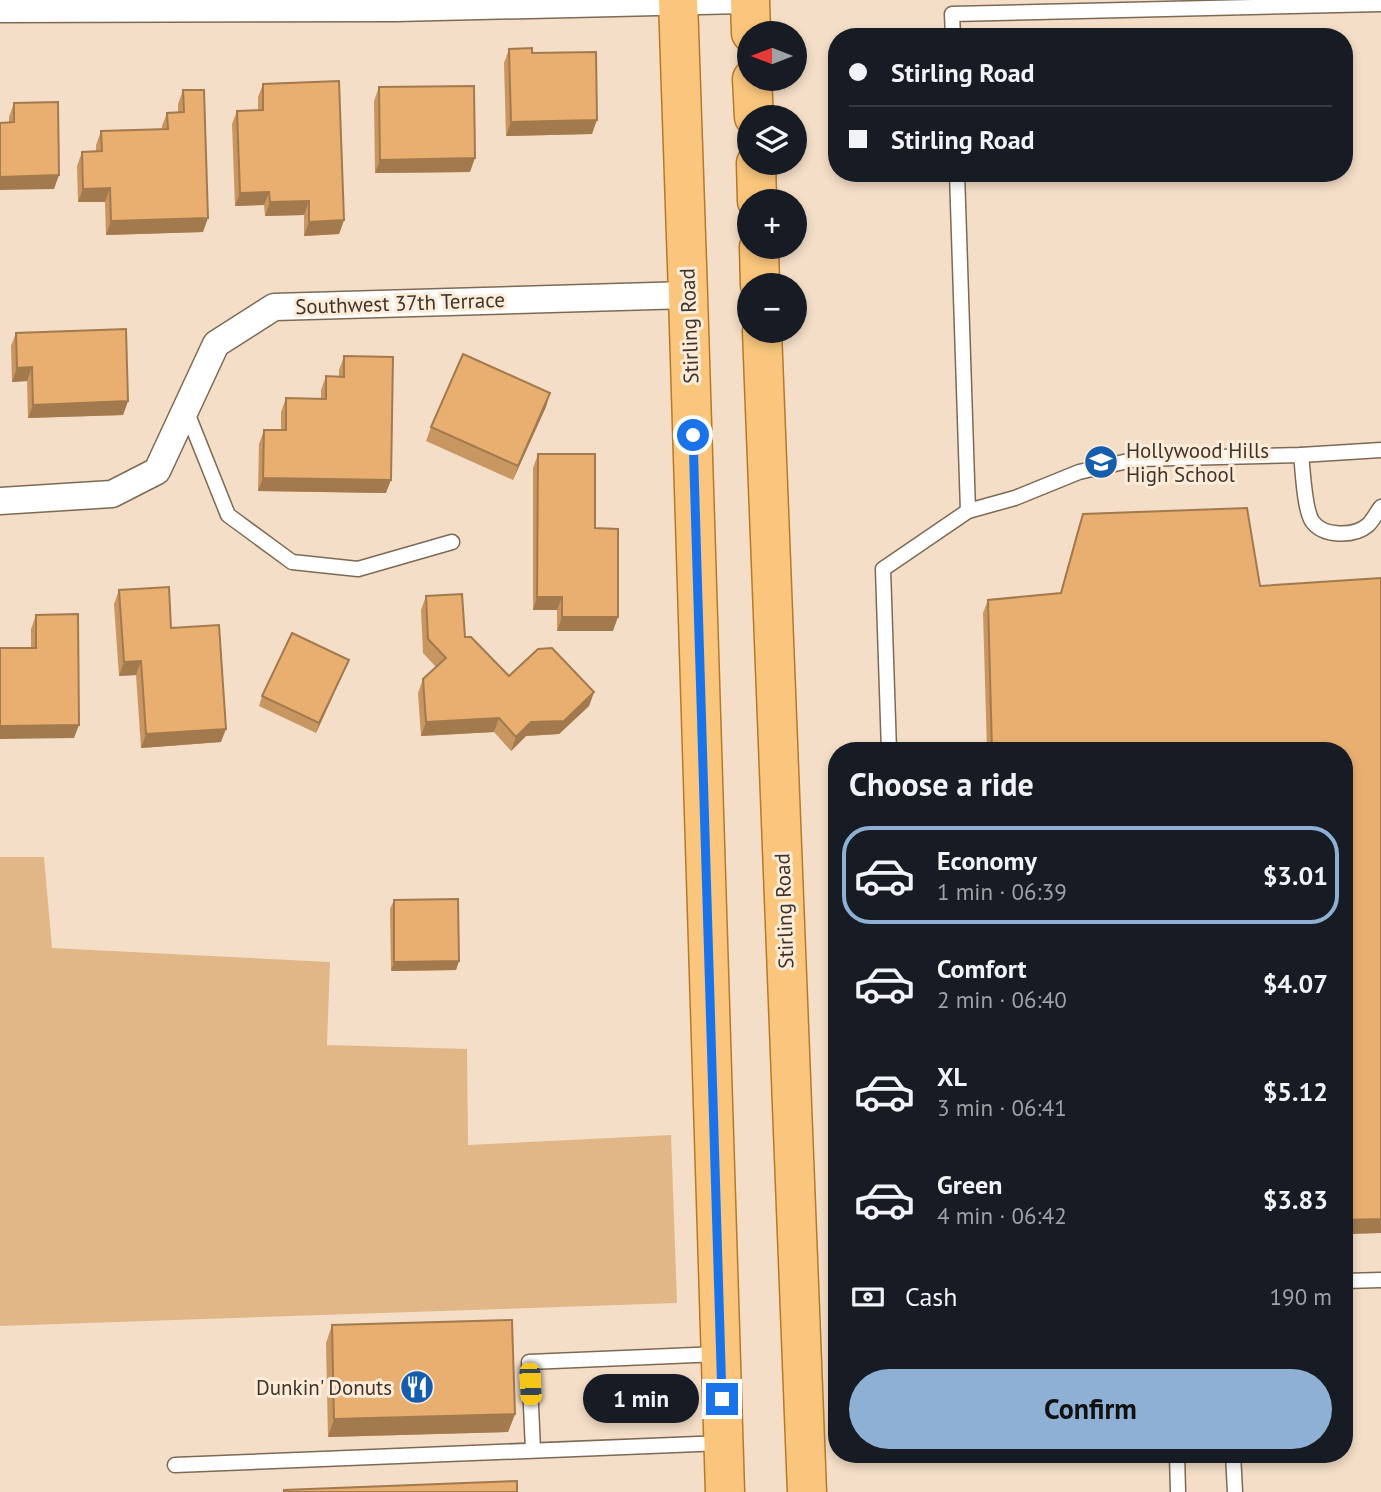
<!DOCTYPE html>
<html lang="en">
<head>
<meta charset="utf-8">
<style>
	:root { --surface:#171b24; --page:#20242c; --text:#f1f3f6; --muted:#9ea1a6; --line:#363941; --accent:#8eb0d5 }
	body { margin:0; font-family:"PT Sans",sans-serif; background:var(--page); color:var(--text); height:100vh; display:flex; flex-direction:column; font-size:26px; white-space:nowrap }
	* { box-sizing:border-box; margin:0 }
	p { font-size:23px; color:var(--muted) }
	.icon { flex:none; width:38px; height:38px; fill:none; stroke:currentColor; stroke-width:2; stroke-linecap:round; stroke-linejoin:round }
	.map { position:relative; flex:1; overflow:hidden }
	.details { position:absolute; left:828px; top:742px; width:525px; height:721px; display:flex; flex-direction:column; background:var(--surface); border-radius:28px; box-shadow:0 4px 10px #0003 }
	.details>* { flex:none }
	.top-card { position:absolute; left:828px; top:28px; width:525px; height:154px; border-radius:28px; box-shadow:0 4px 10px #0003; display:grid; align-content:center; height:154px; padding:0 21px; background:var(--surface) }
	.needle { width:46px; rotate:270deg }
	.buttons { position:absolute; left:737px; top:21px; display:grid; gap:14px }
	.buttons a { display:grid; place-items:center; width:70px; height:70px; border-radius:50%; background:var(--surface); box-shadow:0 4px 10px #0003; font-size:35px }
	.end { position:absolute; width:32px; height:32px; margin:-16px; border:9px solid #1a73e8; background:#fff; box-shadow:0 0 0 4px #fff }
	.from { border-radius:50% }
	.bubble { position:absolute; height:49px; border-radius:24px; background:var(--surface); box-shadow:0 4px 10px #0003; font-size:23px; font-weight:600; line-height:49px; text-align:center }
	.car { position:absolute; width:21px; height:42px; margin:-21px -10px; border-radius:9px; box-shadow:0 0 5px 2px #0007; background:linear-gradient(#f5c518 24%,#345 0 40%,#f5c518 0 76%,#345 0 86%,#f5c518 0) }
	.top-card b { display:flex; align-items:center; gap:24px; height:66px; font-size:26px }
	.top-card b+b { border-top:2px solid var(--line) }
	.top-card i { width:18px; height:18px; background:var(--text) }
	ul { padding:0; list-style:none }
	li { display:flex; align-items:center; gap:21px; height:98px; margin:0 14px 10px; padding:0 7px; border:4px solid transparent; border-radius:28px }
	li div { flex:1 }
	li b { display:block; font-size:26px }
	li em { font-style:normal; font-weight:600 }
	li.selected { border-color:var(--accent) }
	li>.icon { width:63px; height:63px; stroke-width:1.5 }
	h2 { padding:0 21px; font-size:32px; line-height:84px }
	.pay { display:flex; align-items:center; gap:18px; height:77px; padding:0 21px; font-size:26px }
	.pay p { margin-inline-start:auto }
	.cta { display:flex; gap:14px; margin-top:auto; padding:14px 21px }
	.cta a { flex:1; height:80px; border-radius:42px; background:var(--accent); color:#111; font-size:28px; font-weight:600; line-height:80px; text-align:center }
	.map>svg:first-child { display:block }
	.green { fill:#e2b788 }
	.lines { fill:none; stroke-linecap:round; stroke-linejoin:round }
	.service-casing { stroke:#7d6a55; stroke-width:17 }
	.minor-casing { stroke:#7d6a55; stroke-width:29 }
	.primary-casing { stroke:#b57a28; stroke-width:41 }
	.service { stroke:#fff; stroke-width:14 }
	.minor { stroke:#fff; stroke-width:26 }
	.primary { stroke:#fac67d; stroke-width:38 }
	.wall { fill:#c89660 }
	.shaded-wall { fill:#a27a4e }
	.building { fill:#e8af70; stroke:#a27a4e; stroke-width:2 }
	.route { stroke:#1a73e8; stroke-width:9 }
	.labels { text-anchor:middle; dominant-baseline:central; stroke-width:6; stroke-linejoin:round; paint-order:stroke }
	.street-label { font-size:21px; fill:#3d342b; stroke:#feecd9 }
	.poi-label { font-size:21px; fill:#3d342b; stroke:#feecd9; text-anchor:start }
</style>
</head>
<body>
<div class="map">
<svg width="1381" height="1492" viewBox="0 0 1381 1492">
	<rect width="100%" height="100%" fill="#f4dec7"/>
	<path class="green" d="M 0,857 L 44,857 L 52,948 L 330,962 L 327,1045 L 467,1049 L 468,1145 L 671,1135 L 677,1303 L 0,1326 Z"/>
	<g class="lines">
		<g class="service-casing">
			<g id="service">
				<path d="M 953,37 L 952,14 L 1381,4"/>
				<path d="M 957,173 L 968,511 L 1015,498 L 1079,472 L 1137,459 L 1301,455 L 1381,450"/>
				<path d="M 186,410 L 228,515 L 292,562 L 358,569 L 452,542"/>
				<path d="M 1301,455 C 1303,470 1304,508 1312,521 C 1323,537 1354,537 1368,525 C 1373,520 1377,512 1381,507"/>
				<path d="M 889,751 L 883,569 L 968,511"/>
				<path d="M 1344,1281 L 1381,1280"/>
				<path d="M 533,1450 L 529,1362 L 719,1354"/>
				<path d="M 1177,1454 L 1178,1492"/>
				<path d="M 1233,1454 L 1235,1492"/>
				<path d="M 175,1465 L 723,1443"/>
			</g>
		</g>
		<g class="minor-casing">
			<g id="minor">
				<path d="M 0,9 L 396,8 L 743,0"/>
				<path d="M 0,501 L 112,494 L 157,471 L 216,344 L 274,307 L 688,295"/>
			</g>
		</g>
		<g class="primary-casing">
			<g id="primary">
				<path d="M 678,0 L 688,295 L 725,1492"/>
				<path d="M 750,0 L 751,33"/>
				<path d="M 752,79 L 754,117"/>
				<path d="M 756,163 L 757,201"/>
				<path d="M 759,247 L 760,285"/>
				<path d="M 762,331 L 807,1492"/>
			</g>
		</g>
		<use href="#service" class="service"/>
		<use href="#minor" class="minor"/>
		<use href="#primary" class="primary"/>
	</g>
	<g class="wall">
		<path d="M 509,49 L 532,53 L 592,134 L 506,136 L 504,63 Z"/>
		<path d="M 263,84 L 344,220 L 339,234 L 304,236 L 304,215 L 265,216 L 264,205 L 235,206 L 232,124 L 237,111 L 258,110 L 258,97 Z"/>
		<path d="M 379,87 L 470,172 L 375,173 L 374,101 Z"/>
		<path d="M 183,90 L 203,232 L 106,235 L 105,202 L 78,202 L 77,166 L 82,152 L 96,152 L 96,145 L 101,131 L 162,129 L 162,126 L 167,113 L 178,112 L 178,104 Z"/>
		<path d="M 14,103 L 54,189 L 9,122 L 9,117 Z"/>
		<path d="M 16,333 L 128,401 L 123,415 L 28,418 L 27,381 L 12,382 L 11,346 Z"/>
		<path d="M 344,356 L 386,493 L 258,491 L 259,444 L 264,430 L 281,430 L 281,412 L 286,398 L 321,399 L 321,390 L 326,376 L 339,376 L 339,370 Z"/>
		<path d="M 550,393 L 513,480 L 426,441 L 431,427 Z"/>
		<path d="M 538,454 L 595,528 L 613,631 L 557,631 L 557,610 L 533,610 L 533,468 Z"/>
		<path d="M 1247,508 L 1260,586 L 1381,578 L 1381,1233 L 1344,1234 L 1344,751 L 987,751 L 983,613 L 988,600 L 1060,594 L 1078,528 L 1083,514 Z"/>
		<path d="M 119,590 L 171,628 L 221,742 L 141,748 L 136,675 L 119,676 L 114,604 Z"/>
		<path d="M 426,596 L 465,637 L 509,676 L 594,692 L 589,706 L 559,734 L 526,736 L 511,751 L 494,732 L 421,736 L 418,693 L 423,679 L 436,667 L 423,653 L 421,610 Z"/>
		<path d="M 36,615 L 74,738 L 31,648 L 31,629 Z"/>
		<path d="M 349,660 L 316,733 L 259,706 L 262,696 Z"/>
		<path d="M 394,900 L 459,961 L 456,970 L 391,971 L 390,909 Z"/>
		<path d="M 332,1325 L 515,1414 L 508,1432 L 328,1437 L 326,1343 Z"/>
	</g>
	<g class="shaded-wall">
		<path d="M 597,120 L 592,134 L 506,136 L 511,122 Z"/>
		<path d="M 475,158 L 470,172 L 375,173 L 380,160 Z"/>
		<path d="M 59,175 L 54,189 L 0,190 L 0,177 Z"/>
		<path d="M 110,188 L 105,202 L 78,202 L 83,189 Z"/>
		<path d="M 269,192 L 264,205 L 235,206 L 240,193 Z"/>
		<path d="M 309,201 L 304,215 L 265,216 L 270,202 Z"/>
		<path d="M 208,218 L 203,232 L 106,235 L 111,221 Z"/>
		<path d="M 344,220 L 339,234 L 304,236 L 309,222 Z"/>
		<path d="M 32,367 L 27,381 L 12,382 L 17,368 Z"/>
		<path d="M 550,393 L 546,407 L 513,480 L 518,466 Z"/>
		<path d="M 128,401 L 123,415 L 28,418 L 33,405 Z"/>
		<path d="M 263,478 L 391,480 L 386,493 L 258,491 Z"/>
		<path d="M 537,597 L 562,597 L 557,610 L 533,610 Z"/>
		<path d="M 562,617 L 618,617 L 613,631 L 557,631 Z"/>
		<path d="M 349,660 L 345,669 L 316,733 L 319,723 Z"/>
		<path d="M 141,661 L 136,675 L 119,676 L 124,662 Z"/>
		<path d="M 594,692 L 589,706 L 559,734 L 526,736 L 511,751 L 516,737 L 531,722 Z"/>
		<path d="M 499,718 L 494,732 L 421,736 L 426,722 Z"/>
		<path d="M 79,725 L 74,738 L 0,739 L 0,726 Z"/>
		<path d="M 226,729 L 221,742 L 141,748 L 146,734 Z"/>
		<path d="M 459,961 L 456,970 L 391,971 L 394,962 Z"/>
		<path d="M 1381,1219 L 1381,1233 L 1344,1234 L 1344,1220 Z"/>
		<path d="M 515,1414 L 508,1432 L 328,1437 L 334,1419 Z"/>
	</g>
	<g class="building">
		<path d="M 532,48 L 532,53 L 596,52 L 597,120 L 511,122 L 509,49 Z"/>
		<path d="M 339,81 L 344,220 L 309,222 L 309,201 L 270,202 L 269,192 L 240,193 L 237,111 L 263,110 L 263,84 Z"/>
		<path d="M 474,86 L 475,158 L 380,160 L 379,87 Z"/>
		<path d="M 183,90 L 204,90 L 208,218 L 111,221 L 110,188 L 83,189 L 82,152 L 102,151 L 101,131 L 168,129 L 167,113 L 184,112 Z"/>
		<path d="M 58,102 L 59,175 L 0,177 L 0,123 L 14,122 L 14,103 Z"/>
		<path d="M 126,329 L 128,401 L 33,405 L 32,367 L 17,368 L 16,333 Z"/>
		<path d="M 463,354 L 550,393 L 518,466 L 431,427 Z"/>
		<path d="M 344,356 L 393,357 L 391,480 L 263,478 L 264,430 L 286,430 L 286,398 L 326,399 L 326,376 L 344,377 Z"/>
		<path d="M 538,454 L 595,454 L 595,528 L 618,529 L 618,617 L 562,617 L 562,597 L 537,597 Z"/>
		<path d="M 1247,508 L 1260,586 L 1381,578 L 1381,1219 L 1344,1220 L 1344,751 L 992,751 L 988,600 L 1061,593 L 1083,514 Z"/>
		<path d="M 169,587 L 171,628 L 219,625 L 226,729 L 146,734 L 141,661 L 124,662 L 119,590 Z"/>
		<path d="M 462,594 L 465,637 L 471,637 L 509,676 L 538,649 L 552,648 L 594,692 L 564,721 L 531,722 L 516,737 L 499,718 L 426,722 L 423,679 L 446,658 L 428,639 L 426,596 Z"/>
		<path d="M 78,614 L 79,725 L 0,726 L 0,648 L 36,648 L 36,615 Z"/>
		<path d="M 292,633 L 349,660 L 319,723 L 262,696 Z"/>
		<path d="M 458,899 L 459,961 L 394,962 L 394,900 Z"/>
		<path d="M 512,1320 L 515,1414 L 334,1419 L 332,1325 Z"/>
		<path d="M 517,1481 L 517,1492 L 284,1492 L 284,1490 Z"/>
	</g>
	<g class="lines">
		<path class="route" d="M 693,435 L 722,1399"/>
	</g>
	<defs>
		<g id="school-disc" transform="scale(1.75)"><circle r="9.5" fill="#145ead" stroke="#feecd9"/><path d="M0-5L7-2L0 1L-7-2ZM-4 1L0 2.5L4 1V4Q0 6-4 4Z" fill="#fff"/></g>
		<g id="restaurant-disc" transform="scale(1.75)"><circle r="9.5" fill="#145ead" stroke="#feecd9"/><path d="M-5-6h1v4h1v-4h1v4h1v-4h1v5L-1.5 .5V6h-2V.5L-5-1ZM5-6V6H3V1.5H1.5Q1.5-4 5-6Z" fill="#fff"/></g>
	</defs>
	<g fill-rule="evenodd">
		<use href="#school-disc" x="1101" y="462"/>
		<use href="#restaurant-disc" x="417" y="1387"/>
	</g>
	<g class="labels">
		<g class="street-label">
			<text transform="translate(400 303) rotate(-2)">Southwest 37th Terrace</text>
			<text transform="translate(689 326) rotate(-92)">Stirling Road</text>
			<text transform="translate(784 911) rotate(-92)">Stirling Road</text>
		</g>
		<g class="poi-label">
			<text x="1126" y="450">Hollywood Hills<tspan x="1126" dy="24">High School</tspan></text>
			<text x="392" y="1387" text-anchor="end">Dunkin' Donuts</text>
		</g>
	</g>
</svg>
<div class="buttons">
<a><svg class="needle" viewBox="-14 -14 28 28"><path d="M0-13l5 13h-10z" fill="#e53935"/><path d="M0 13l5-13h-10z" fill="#9ea1a6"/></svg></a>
<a><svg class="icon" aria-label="layers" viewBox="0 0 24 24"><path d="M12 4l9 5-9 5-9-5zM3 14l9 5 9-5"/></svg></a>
<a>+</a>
<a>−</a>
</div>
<i class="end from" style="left:693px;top:435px"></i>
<i class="end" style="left:722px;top:1399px"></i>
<div class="bubble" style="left:583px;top:1374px;width:116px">1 min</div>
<i class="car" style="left:530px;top:1384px;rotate:177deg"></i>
<div class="top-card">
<b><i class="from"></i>Stirling Road</b>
<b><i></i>Stirling Road</b>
</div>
<section class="details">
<h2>Choose a ride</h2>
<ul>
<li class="selected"><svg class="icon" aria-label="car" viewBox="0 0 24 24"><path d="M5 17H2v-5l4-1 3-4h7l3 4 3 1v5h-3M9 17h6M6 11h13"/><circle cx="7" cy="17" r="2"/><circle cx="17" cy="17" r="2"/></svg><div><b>Economy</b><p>1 min · 06:39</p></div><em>$3.01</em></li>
<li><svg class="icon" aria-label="car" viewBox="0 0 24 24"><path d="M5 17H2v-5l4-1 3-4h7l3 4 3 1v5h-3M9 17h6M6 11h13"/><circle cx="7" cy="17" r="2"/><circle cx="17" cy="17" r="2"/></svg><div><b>Comfort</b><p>2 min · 06:40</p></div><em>$4.07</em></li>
<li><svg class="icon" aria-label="car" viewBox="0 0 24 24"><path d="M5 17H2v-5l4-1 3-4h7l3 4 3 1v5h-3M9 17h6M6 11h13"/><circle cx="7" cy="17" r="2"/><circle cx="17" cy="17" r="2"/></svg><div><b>XL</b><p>3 min · 06:41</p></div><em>$5.12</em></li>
<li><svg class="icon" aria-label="car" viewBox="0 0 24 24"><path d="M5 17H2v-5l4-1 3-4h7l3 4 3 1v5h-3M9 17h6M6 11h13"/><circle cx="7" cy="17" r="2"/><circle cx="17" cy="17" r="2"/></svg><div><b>Green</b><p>4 min · 06:42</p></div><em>$3.83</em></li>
</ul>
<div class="pay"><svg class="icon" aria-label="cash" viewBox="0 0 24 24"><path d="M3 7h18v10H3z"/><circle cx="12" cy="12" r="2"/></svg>Cash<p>190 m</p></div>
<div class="cta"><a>Confirm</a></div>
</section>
</div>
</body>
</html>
